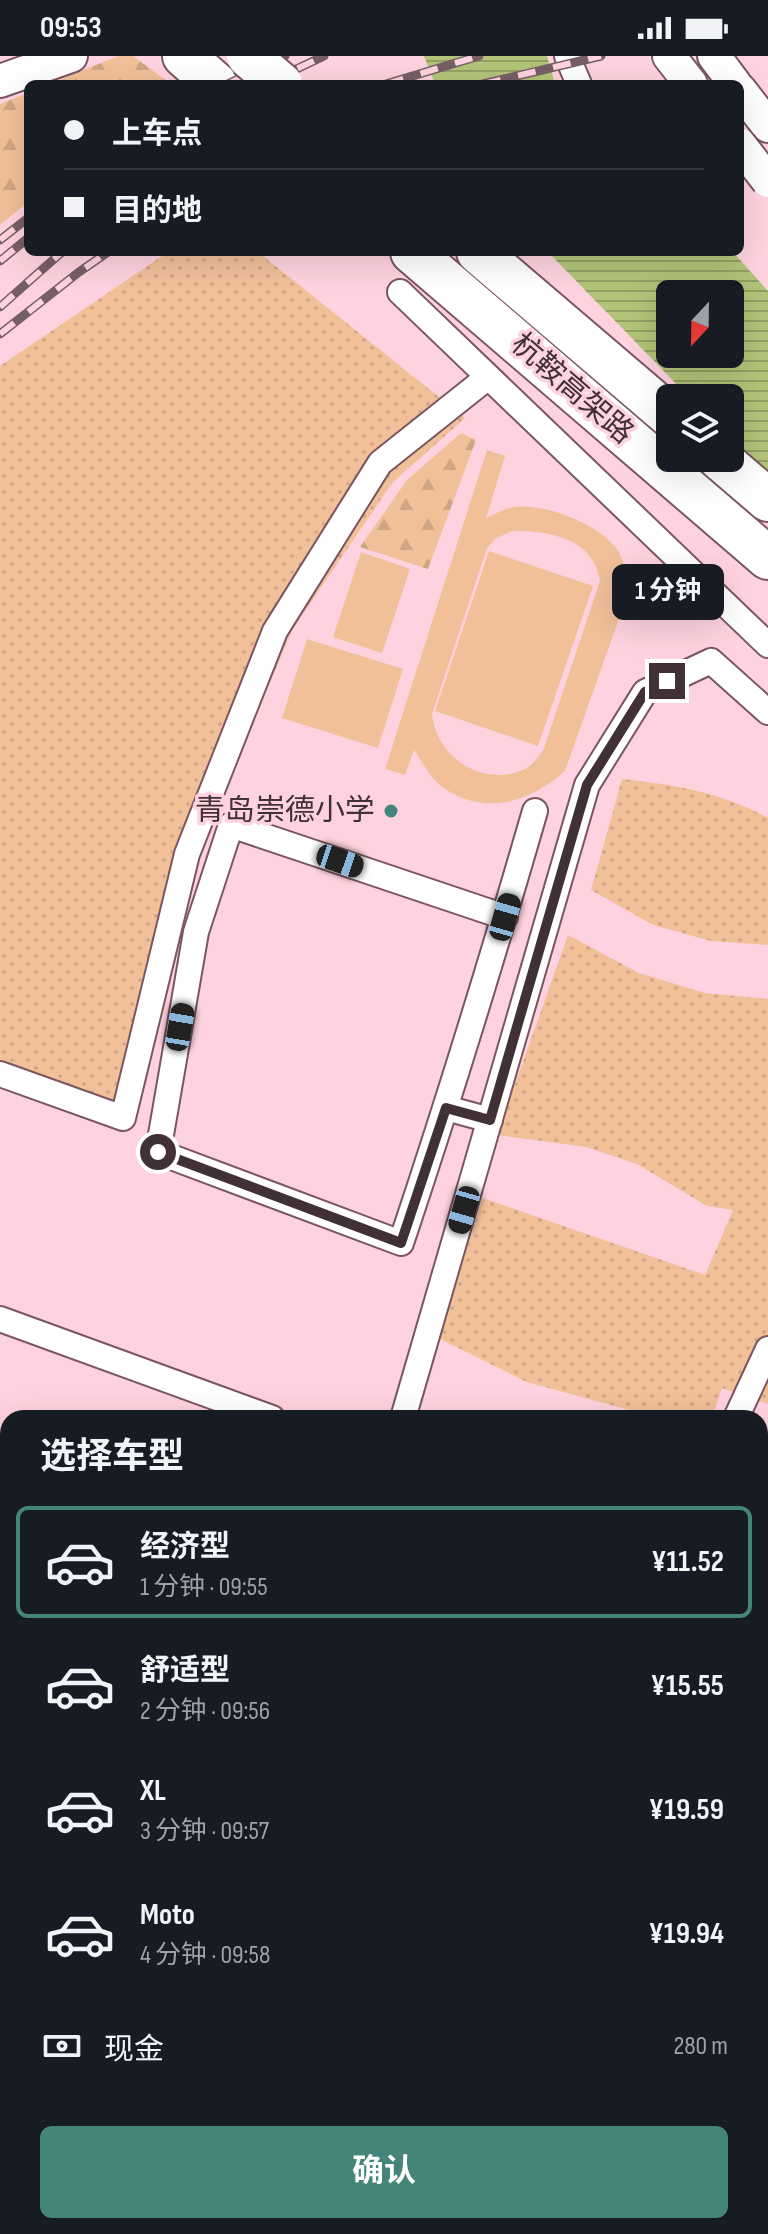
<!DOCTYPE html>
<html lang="zh">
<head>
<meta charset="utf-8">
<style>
	:root { --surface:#171b24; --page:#20242c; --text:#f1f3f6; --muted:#9ea1a6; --line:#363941; --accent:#438679 }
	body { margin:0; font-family:"Sofia Sans Condensed","Noto Sans SC",sans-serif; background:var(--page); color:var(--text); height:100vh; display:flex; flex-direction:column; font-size:30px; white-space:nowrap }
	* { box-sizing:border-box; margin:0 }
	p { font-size:26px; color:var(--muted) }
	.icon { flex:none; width:44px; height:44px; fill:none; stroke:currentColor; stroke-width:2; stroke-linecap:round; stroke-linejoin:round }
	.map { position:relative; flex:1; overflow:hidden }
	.panel { position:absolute; left:0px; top:1354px; width:768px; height:824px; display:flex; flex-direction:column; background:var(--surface); border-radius:24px 24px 0 0; box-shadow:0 8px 32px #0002 }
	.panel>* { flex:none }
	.guide { position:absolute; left:24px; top:24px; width:720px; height:176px; border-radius:12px; box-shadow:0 8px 32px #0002; display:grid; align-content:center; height:176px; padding:0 40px; background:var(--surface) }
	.needle { width:52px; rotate:202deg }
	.controls { position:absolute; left:656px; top:224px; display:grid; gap:16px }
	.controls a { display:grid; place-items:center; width:88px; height:88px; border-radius:12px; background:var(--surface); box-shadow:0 8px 32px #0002; font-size:40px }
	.end { position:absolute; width:36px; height:36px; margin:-18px; border:10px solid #413035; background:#fff; box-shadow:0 0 0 4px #fff }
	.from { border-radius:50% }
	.bubble { position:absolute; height:56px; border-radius:12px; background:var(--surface); box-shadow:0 8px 32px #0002; font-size:26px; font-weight:700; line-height:56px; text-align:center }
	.car { position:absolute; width:24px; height:48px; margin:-24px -12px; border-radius:10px; box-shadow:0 0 6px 2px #0007; background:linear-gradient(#222 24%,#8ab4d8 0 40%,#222 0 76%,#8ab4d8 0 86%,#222 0) }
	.guide b { display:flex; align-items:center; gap:28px; height:76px; font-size:30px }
	.guide b+b { border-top:2px solid var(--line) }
	.guide i { width:20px; height:20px; background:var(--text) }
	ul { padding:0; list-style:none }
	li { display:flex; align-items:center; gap:24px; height:112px; margin:0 16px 12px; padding:0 24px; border:4px solid transparent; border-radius:12px }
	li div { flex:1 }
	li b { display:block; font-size:30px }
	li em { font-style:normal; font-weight:700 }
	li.active { border-color:var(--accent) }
	li>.icon { width:72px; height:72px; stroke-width:1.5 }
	h2 { padding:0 40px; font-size:36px; line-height:96px }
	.pay { display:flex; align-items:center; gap:20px; height:88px; padding:0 40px; font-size:30px }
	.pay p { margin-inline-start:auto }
	.action { display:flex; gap:16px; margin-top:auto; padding:16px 40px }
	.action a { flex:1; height:92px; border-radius:12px; background:var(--accent); color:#fff; font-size:32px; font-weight:700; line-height:92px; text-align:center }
	.status { display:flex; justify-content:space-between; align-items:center; height:56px; padding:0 40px; background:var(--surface); direction:ltr }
	.status svg { height:22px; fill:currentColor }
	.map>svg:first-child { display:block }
	.forest { fill:url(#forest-firs) }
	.park { fill:url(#park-dots) }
	.pitch { fill:#f1c099; fill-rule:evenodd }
	.water { fill:url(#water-rules); fill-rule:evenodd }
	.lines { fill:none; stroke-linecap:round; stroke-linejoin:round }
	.street-casing { stroke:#7b5661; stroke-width:28 }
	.secondary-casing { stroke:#7b5661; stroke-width:36 }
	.highway-casing { stroke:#7b5661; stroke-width:46 }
	.street { stroke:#fff; stroke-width:24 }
	.secondary { stroke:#fff; stroke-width:32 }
	.highway { stroke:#fff; stroke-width:42 }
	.rail-casing { stroke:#765e65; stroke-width:9 }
	.rail { stroke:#fed3df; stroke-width:6; stroke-dasharray:18; stroke-linecap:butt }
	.secondary-bridge-casing { stroke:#7b5661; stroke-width:36; stroke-linecap:butt }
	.highway-bridge-casing { stroke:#7b5661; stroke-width:46; stroke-linecap:butt }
	.secondary-bridge { stroke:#fff; stroke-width:32 }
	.highway-bridge { stroke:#fff; stroke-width:42 }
	.route { stroke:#413035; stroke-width:10 }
	.poi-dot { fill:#438679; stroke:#fed3df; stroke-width:3 }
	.labels { text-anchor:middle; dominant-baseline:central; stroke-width:7; stroke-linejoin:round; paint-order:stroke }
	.street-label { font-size:30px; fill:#413035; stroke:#fed3df }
	.poi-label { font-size:30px; fill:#413035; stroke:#fed3df; text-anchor:end }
</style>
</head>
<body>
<div class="status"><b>09:53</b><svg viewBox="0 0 49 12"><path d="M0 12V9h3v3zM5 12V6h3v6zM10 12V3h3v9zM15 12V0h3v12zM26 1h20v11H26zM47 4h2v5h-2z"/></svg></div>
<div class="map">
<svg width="768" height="2178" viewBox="0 0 768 2178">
	<defs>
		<pattern id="forest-firs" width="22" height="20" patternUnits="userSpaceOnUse" patternTransform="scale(2)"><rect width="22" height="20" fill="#f1c099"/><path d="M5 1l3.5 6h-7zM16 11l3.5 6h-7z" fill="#d0a584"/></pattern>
		<pattern id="park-dots" width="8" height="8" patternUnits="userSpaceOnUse" patternTransform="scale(2)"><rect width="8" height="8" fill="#f1c099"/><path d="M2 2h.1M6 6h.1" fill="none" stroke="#d0a584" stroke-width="1.8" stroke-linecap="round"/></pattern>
		<pattern id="water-rules" width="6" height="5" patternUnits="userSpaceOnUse" patternTransform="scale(2)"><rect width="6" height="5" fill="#b3c478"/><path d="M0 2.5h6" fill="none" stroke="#93a063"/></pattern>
	</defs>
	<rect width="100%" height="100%" fill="#fed3df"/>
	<g class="forest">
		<path d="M 118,0 L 133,0 L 171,28 L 49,28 Z"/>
		<path d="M 28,37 L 28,146 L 0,169 L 0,48 Z"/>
		<path d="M 461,377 L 476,384 L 428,513 L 360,491 L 407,424 Z"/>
	</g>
	<g class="park">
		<path d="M 168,196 L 258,196 L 465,362 L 392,427 L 292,574 L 200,795 L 123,1062 L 0,1018 L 0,310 Z"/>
		<path d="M 622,723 C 675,729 721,736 768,762 L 768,889 L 711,885 L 653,869 L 591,834 Z"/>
		<path d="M 568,879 L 639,917 L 705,937 L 768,943 L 768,1348 L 722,1332 L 712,1362 L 658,1362 L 527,1326 L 438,1282 L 483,1142 L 705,1219 L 733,1154 L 707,1150 L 637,1108 L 586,1091 L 497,1079 Z"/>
		<path d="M 760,2032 L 768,2039 L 768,2124 L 760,2122 Z"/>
		<path d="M 397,2170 L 612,2170 L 609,2178 L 401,2178 Z"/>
	</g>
	<g class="pitch">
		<path d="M 487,394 L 505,400 L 486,462 C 493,459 501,454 509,452 C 538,444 598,467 616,492 C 626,506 627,524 627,540 L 565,715 C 530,746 487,760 445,733 C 431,724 423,707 414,694 L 405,719 L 385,713 ZM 512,475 C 550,475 593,482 600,525 L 543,695 C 538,701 532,710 525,713 C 484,733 436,701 432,658 L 487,492 L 495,483 Z"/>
		<path d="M 489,495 L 593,530 L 538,690 L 435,655 Z"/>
		<path d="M 361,496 L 410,513 L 382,597 L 333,581 Z"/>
		<path d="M 307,583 L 403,613 L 378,692 L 282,662 Z"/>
	</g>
	<g class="water">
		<path d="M 424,0 L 547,0 L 555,28 L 435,28 Z"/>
		<path d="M 548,196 L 733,196 L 768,235 L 768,428 L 730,386 L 730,342 L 690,342 ZM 670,238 L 730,238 L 730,298 L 670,298 Z"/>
	</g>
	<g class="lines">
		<g class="street-casing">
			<g id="street">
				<path d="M 567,0 L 579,28"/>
				<path d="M 400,236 L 768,589"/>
				<path d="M 505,861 L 231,769 L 196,876 L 158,1096 L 401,1187 C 449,1044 493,900 535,755"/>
				<path d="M 0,1018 L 123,1062 L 187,798 L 275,575 L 380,407 L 488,321"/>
				<path d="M 446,1052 L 490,1064"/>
				<path d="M 0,1263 L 272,1362"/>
				<path d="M 403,1362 L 587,729 L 645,636 L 711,605 L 768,656"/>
				<path d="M 736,1362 L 768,1293"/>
				<path d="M 760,1537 L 768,1539"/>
				<path d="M 0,1556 L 8,1559"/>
				<path d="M 0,1611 L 8,1617"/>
				<path d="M 0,2051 L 8,2070"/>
				<path d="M 51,2170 L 55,2178"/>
				<path d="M 303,2170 L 306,2178"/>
			</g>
		</g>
		<g class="secondary-casing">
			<g id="secondary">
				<path d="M 669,0 L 691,28"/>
				<path d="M 714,0 L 735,28"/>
				<path d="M 0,25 L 71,0"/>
				<path d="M 740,34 L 768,70"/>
			</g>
		</g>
		<g class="highway-casing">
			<g id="highway">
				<path d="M 184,0 L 216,28"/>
				<path d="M 412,196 L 768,502"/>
				<path d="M 478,196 L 670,360"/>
				<path d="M 719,402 L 768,444"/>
			</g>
		</g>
		<use href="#street" class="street"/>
		<use href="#secondary" class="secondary"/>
		<use href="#highway" class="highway"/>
		<g class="rail-casing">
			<g id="rail">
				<path d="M 228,28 L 285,0"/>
				<path d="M 265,28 L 324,0"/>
				<path d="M 386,28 L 479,0"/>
				<path d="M 483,28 L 601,0"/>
				<path d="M 0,184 L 28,162"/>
				<path d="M 0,205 L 28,182"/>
				<path d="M 0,251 L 62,196"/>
				<path d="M 0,278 L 79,216 L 108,196"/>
			</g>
		</g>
		<use href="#rail" class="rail"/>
		<g class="secondary-bridge-casing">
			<path id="secondary-bridge" d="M 740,89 L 768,125"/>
		</g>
		<g class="highway-bridge-casing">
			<path id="highway-bridge" d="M 248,0 L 281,28"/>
		</g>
		<use href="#secondary-bridge" class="secondary-bridge"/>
		<use href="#highway-bridge" class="highway-bridge"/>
	</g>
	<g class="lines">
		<path class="route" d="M 158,1096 L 401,1187 L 446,1052 L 490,1064 L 587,729 L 645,636 L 667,625"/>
	</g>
	<circle class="poi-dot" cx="391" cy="755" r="8"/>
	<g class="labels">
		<g class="street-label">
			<text transform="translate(572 333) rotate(41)">杭鞍高架路</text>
		</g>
		<g class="poi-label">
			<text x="375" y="755">青岛崇德小学</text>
		</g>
	</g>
</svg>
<div class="controls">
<a><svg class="needle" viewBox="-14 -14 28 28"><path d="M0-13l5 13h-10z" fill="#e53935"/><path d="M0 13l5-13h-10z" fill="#9ea1a6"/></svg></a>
<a><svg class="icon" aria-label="layers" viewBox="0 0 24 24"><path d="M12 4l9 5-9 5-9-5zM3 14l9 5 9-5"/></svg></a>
</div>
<i class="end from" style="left:158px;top:1096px"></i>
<i class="end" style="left:667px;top:625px"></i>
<div class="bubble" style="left:612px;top:508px;width:112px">1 分钟</div>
<i class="car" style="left:340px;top:805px;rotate:109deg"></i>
<i class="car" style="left:505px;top:861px;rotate:16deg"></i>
<i class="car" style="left:180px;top:971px;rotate:10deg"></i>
<i class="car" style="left:464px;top:1154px;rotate:196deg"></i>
<div class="guide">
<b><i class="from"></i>上车点</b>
<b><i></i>目的地</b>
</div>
<section class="panel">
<h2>选择车型</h2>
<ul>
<li class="active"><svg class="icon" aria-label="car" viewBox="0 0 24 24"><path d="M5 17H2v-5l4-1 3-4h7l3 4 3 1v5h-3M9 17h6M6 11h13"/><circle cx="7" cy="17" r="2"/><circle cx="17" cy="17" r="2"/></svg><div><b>经济型</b><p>1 分钟 · 09:55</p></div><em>¥11.52</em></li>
<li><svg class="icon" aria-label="car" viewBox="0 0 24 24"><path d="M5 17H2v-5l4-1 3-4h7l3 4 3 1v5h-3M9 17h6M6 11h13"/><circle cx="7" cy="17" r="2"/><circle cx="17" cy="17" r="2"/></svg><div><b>舒适型</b><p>2 分钟 · 09:56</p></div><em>¥15.55</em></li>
<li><svg class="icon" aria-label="car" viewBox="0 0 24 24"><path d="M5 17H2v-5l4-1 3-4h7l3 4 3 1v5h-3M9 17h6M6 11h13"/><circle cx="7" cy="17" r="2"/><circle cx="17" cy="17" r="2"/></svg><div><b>XL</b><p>3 分钟 · 09:57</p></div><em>¥19.59</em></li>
<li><svg class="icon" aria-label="car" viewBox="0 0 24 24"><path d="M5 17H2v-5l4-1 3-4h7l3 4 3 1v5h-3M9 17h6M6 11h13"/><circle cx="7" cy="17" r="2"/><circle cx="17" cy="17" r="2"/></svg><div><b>Moto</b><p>4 分钟 · 09:58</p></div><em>¥19.94</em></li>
</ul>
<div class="pay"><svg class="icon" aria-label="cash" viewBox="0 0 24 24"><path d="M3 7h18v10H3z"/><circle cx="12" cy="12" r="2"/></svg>现金<p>280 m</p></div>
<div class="action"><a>确认</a></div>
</section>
</div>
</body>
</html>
